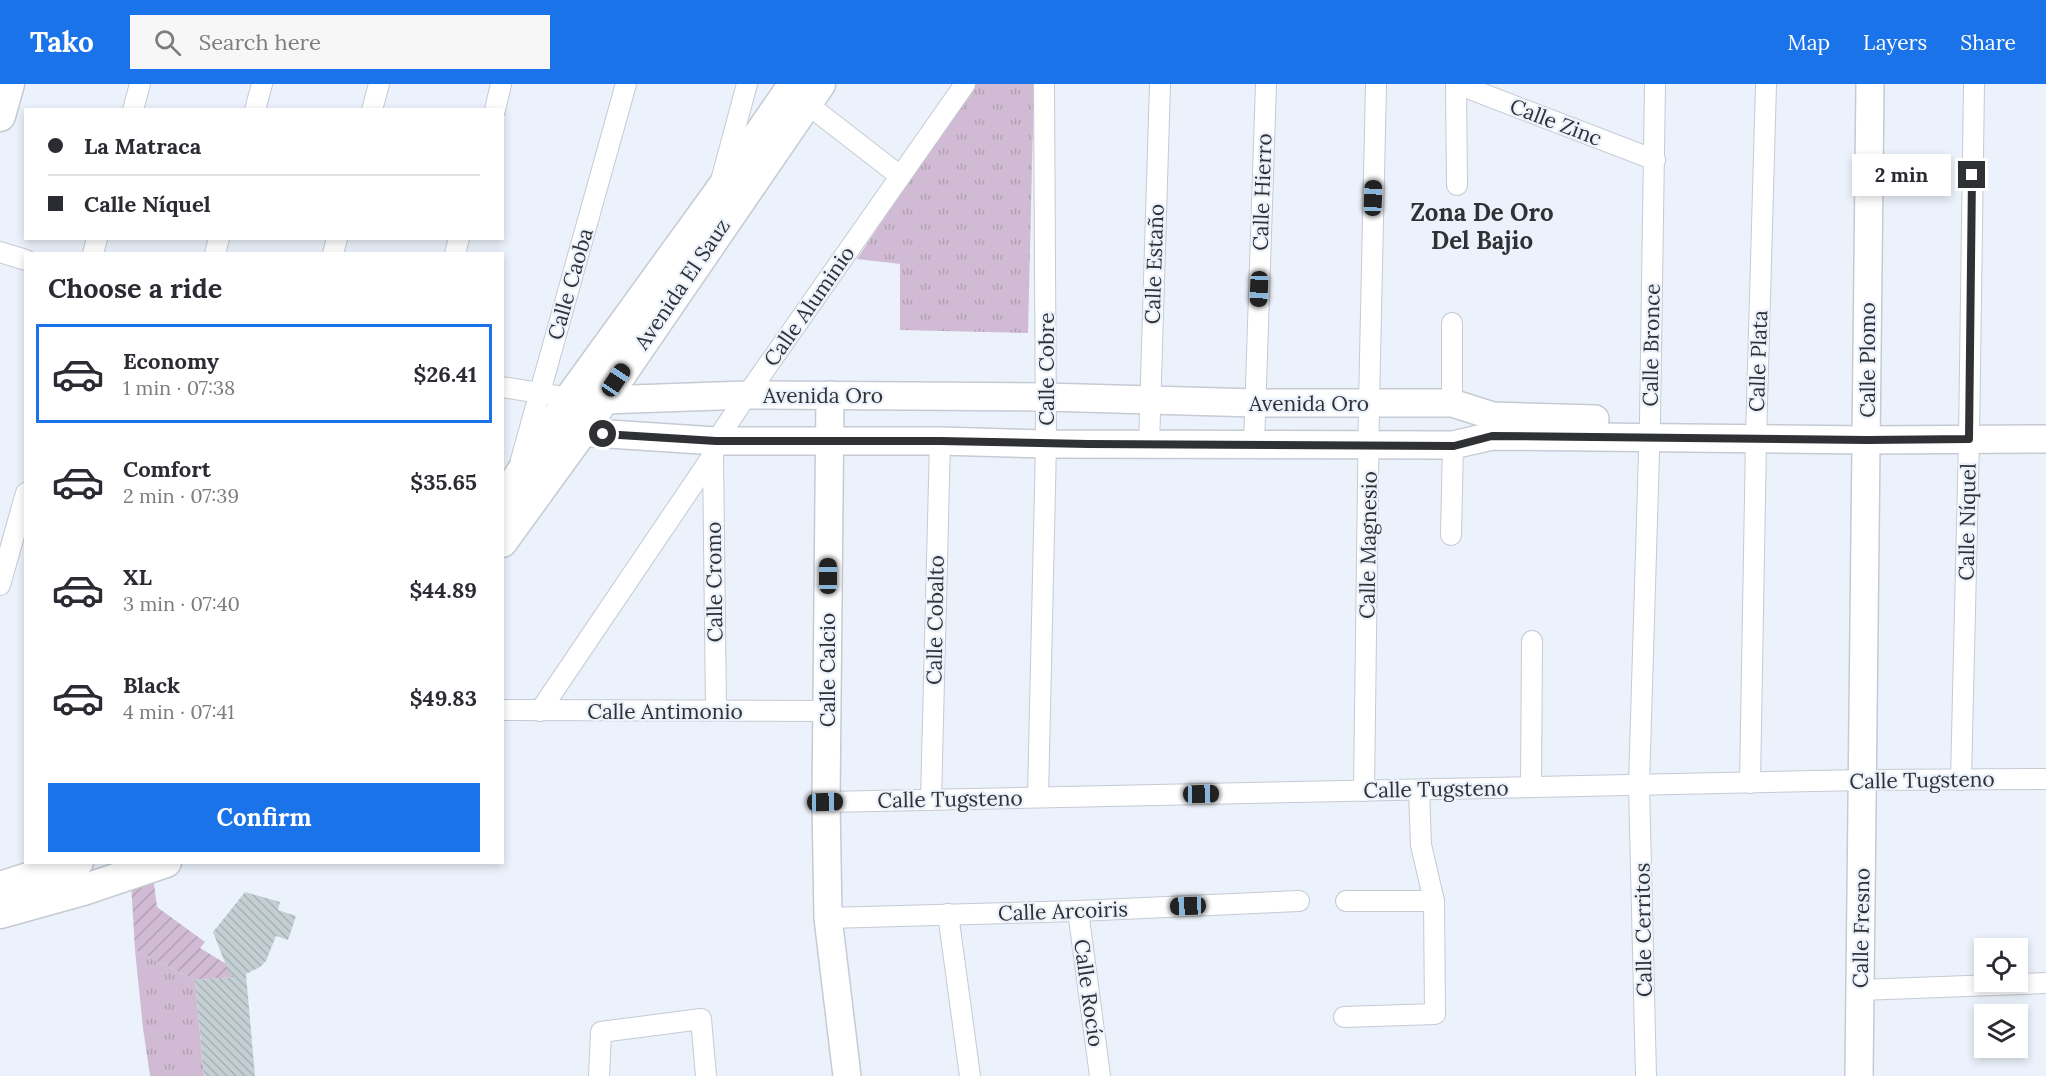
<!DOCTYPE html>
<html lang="en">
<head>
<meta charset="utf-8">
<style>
	:root { --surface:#fff; --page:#f7f7f7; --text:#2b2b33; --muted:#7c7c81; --line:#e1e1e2; --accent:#1a73e8 }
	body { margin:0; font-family:Lora,serif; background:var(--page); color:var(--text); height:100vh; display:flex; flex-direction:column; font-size:22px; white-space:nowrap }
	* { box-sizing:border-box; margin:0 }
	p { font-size:20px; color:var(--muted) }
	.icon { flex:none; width:33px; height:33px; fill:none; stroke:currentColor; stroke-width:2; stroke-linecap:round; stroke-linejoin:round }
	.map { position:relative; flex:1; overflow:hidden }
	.side { position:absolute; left:24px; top:168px; width:480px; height:612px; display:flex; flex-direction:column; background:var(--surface); border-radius:0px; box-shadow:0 3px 9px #0003 }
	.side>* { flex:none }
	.hud { position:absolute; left:24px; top:24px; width:480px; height:132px; border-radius:0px; box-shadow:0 3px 9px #0003; display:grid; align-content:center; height:132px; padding:0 24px; background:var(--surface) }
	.tools { position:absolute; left:1974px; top:854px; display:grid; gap:12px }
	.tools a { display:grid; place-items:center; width:54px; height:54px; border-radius:0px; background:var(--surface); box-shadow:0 3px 9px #0003; font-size:30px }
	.end { position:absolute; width:27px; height:27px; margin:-14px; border:8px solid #2f3134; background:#fff; box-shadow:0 0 0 3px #fff }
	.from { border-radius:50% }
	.bubble { position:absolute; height:42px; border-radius:0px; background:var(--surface); box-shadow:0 3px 9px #0003; font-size:20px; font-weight:700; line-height:42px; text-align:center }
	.car { position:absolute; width:18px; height:36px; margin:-18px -9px; border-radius:8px; box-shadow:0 0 4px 2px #0007; background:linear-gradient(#222 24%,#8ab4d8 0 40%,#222 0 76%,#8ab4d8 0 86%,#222 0) }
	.hud b { display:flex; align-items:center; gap:21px; height:57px; font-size:22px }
	.hud b+b { border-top:2px solid var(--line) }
	.hud i { width:15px; height:15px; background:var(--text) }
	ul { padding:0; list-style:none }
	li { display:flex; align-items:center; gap:18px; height:99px; margin:0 12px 9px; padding:0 12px; border:3px solid transparent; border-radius:0px }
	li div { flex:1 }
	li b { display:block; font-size:22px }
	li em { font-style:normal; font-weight:700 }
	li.selected { border-color:var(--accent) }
	li>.icon { width:54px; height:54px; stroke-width:1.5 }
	h2 { padding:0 24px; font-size:27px; line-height:72px }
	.action { display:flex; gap:12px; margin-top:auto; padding:12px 24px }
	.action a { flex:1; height:69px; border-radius:0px; background:var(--accent); color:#fff; font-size:24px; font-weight:700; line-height:69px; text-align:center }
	header { display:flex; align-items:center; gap:36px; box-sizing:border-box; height:84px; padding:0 30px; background:var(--accent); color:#fff }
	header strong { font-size:28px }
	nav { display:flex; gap:33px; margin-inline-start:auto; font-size:21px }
	.search { width:420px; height:54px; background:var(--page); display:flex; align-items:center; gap:15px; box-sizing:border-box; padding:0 21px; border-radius:0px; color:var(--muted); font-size:22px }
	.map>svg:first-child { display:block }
	.grass { fill:url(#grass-tufts) }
	.garden { fill:url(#garden-furrows) }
	.building { fill:url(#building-back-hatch) }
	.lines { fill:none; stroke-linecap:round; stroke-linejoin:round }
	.minor-casing { stroke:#c5cad3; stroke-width:22 }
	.secondary-casing { stroke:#c5cad3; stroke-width:30 }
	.primary-casing { stroke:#c5cad3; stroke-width:33 }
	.minor { stroke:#fff; stroke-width:20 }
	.secondary { stroke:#fff; stroke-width:27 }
	.primary { stroke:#fff; stroke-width:30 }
	.route { stroke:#2f3134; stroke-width:8 }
	.labels { text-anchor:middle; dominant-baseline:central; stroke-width:4.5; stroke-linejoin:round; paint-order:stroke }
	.street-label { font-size:21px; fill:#2f3134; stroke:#ecf2fb }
	.quarter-label { font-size:24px; font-weight:bold; fill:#2f3134; stroke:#ecf2fb }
</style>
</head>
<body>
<header>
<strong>Tako</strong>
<div class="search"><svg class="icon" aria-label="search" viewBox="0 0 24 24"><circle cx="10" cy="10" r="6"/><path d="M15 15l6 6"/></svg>Search here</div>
<nav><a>Map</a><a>Layers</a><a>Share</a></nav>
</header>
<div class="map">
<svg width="2046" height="992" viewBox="0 0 2046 992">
	<defs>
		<pattern id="grass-tufts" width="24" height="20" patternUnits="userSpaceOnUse" patternTransform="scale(1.5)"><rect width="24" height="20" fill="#d1bad3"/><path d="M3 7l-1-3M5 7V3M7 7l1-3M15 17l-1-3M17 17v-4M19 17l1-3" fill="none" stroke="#b4a0b6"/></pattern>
		<pattern id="garden-furrows" width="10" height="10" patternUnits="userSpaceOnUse" patternTransform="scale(1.5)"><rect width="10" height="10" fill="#d1bad3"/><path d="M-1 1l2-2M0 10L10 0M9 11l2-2" fill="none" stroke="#b4a0b6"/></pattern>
		<pattern id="building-back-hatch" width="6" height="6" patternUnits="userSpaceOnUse" patternTransform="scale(1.5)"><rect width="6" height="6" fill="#c4cfd3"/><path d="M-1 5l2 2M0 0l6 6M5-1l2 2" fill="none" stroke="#a9b2b6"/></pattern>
	</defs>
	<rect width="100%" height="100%" fill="#ecf2fb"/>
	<g class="grass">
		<path d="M 972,0 L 1034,0 L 1028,249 L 900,246 L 900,180 L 857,175 Z"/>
		<path d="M 135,866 L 195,896 L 204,992 L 150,992 L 143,944 Z"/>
	</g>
	<path class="garden" d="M 153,792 L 157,823 L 205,858 L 200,864 L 246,892 L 195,896 L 135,866 L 131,798 Z"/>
	<path class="building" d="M 245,808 L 280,818 L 278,826 L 296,832 L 288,856 L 276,852 L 266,877 L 260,883 L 246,890 L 255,992 L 204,992 L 195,896 L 234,893 L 229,889 L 213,848 Z"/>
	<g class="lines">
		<g class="minor-casing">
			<g id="minor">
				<path d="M 1456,0 L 1457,101"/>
				<path d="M 1457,0 L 1655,76"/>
				<path d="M 806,19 L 900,92"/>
				<path d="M 133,26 L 140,0"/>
				<path d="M 255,26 L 262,0"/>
				<path d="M 372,26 L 379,0"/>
				<path d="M 495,26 L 501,0"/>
				<path d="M 722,93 L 747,0"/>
				<path d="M 0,168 L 26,176"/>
				<path d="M 93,170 L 97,154"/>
				<path d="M 215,170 L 219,154"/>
				<path d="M 333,170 L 337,154"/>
				<path d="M 455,170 L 459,154"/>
				<path d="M 1452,239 L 1452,319"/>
				<path d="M 502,303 L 570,314"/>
				<path d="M 1149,361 L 1160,0"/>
				<path d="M 1254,361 L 1266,0"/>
				<path d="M 713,371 L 716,626"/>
				<path d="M 521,376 L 626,0"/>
				<path d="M 1451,451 L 1453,361"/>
				<path d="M 0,501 L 26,409"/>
				<path d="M 502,626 L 827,627"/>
				<path d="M 540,627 L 713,371 L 716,357 L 747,311 L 965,0"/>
				<path d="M 1961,696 L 1969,355 L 1974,0"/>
				<path d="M 1750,699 L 1756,355 L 1766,0"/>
				<path d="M 1531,703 L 1532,557"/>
				<path d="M 1364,707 L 1369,320 L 1376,0"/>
				<path d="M 1038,713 L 1046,360 L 1044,0"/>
				<path d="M 931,716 L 940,357"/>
				<path d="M 826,718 L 1863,696 L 2046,695"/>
				<path d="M 1346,817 L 1434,817"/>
				<path d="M 1078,827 L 1100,992"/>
				<path d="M 948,830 L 970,992"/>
				<path d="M 828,834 L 1078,827 L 1299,817"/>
				<path d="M 1860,906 L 2046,899"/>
				<path d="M 1344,933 L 1435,930 L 1434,817 L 1421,761 L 1419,706"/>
				<path d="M 599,992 L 601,948 L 701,935 L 706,992"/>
				<path d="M 1646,992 L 1639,701 L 1650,336 L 1655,0"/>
			</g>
		</g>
		<g class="secondary-casing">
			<g id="secondary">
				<path d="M 830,311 L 826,718 L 828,834 L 847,992"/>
				<path d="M 586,315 L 603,316 L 747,311 L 1046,313 L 1255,319 L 1452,319 L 1493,332 L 1595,335"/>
				<path d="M 563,347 L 716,357 L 940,357 L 1046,360 L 1453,361 L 1492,352 L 1867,356 L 2046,355"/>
				<path d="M 1859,992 L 1870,0"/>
			</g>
		</g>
		<g class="primary-casing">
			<g id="primary">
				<path d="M 0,32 L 9,0"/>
				<path d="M 502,418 L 570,314 L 717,111 L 794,0"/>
				<path d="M 502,458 L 581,349 L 820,0"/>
				<path d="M 0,803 L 78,778"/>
				<path d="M 0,829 L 83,806 L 166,778"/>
			</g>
		</g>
		<use href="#minor" class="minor"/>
		<use href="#secondary" class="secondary"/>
		<use href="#primary" class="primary"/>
	</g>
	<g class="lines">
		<path class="route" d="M 603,350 L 716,357 L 940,357 L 1088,360 L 1454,362 L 1492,352 L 1867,356 L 1969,355 L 1972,91"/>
	</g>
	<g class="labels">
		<g class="street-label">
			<text transform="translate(1556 38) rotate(21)">Calle Zinc</text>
			<text transform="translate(1262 108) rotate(-88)">Calle Hierro</text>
			<text transform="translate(1154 180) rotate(-88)">Calle Estaño</text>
			<text transform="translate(570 200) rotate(-74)">Calle Caoba</text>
			<text transform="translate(682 200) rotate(-56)">Avenida El Sauz</text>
			<text transform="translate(809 222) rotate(-55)">Calle Aluminio</text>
			<text transform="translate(1651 261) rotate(-89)">Calle Bronce</text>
			<text transform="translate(1867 276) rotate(-90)">Calle Plomo</text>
			<text transform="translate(1758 277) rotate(-88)">Calle Plata</text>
			<text transform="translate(1046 285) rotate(-90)">Calle Cobre</text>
			<text x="823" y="311">Avenida Oro</text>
			<text x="1309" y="319">Avenida Oro</text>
			<text transform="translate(1967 438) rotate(-89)">Calle Níquel</text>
			<text transform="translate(1368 461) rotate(-89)">Calle Magnesio</text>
			<text transform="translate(714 498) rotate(-91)">Calle Cromo</text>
			<text transform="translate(935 536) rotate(-89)">Calle Cobalto</text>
			<text transform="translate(827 586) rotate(-90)">Calle Calcio</text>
			<text x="665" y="627">Calle Antimonio</text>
			<text transform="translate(1922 696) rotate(-1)">Calle Tugsteno</text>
			<text transform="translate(1436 705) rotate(-1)">Calle Tugsteno</text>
			<text transform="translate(950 715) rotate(-1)">Calle Tugsteno</text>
			<text transform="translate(1063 827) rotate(-2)">Calle Arcoiris</text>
			<text transform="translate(1861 844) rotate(-89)">Calle Fresno</text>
			<text transform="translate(1643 846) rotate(-91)">Calle Cerritos</text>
			<text transform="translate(1089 909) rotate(82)">Calle Rocío</text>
		</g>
		<g class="quarter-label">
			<text x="1482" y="128">Zona De Oro<tspan x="1482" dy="28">Del Bajio</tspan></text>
		</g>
	</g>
</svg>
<div class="tools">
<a><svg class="icon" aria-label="locate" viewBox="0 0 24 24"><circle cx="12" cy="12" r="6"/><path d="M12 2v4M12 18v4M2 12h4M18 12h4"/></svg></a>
<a><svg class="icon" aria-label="layers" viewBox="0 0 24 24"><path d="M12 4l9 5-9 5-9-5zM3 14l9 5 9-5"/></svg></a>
</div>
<i class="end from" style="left:603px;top:350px"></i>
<i class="end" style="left:1972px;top:91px"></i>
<div class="bubble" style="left:1852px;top:70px;width:99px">2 min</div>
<i class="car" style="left:1373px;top:114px;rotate:2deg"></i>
<i class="car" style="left:1259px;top:205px;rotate:182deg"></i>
<i class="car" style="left:616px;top:296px;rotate:34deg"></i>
<i class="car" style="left:828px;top:492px;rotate:0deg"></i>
<i class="car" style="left:1201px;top:710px;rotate:89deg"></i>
<i class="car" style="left:825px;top:718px;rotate:89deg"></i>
<i class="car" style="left:1188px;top:822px;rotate:268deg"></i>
<div class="hud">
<b><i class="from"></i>La Matraca</b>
<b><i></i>Calle Níquel</b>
</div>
<section class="side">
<h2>Choose a ride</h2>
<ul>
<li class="selected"><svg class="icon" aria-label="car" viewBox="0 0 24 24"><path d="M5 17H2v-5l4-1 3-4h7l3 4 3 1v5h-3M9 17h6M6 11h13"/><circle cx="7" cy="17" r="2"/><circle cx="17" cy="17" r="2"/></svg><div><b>Economy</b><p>1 min · 07:38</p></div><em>$26.41</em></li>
<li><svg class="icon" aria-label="car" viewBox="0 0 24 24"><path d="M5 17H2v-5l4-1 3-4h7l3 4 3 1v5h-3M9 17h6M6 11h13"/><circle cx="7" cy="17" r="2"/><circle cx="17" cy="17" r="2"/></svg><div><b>Comfort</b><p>2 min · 07:39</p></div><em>$35.65</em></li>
<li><svg class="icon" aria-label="car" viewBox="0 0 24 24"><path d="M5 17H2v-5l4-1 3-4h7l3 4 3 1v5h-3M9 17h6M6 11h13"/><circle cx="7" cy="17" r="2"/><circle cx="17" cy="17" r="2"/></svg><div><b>XL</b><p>3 min · 07:40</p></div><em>$44.89</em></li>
<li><svg class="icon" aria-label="car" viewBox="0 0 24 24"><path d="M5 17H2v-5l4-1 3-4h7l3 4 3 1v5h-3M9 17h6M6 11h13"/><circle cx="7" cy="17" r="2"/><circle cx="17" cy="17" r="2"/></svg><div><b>Black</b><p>4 min · 07:41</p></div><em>$49.83</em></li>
</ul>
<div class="action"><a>Confirm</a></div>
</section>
</div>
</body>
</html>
